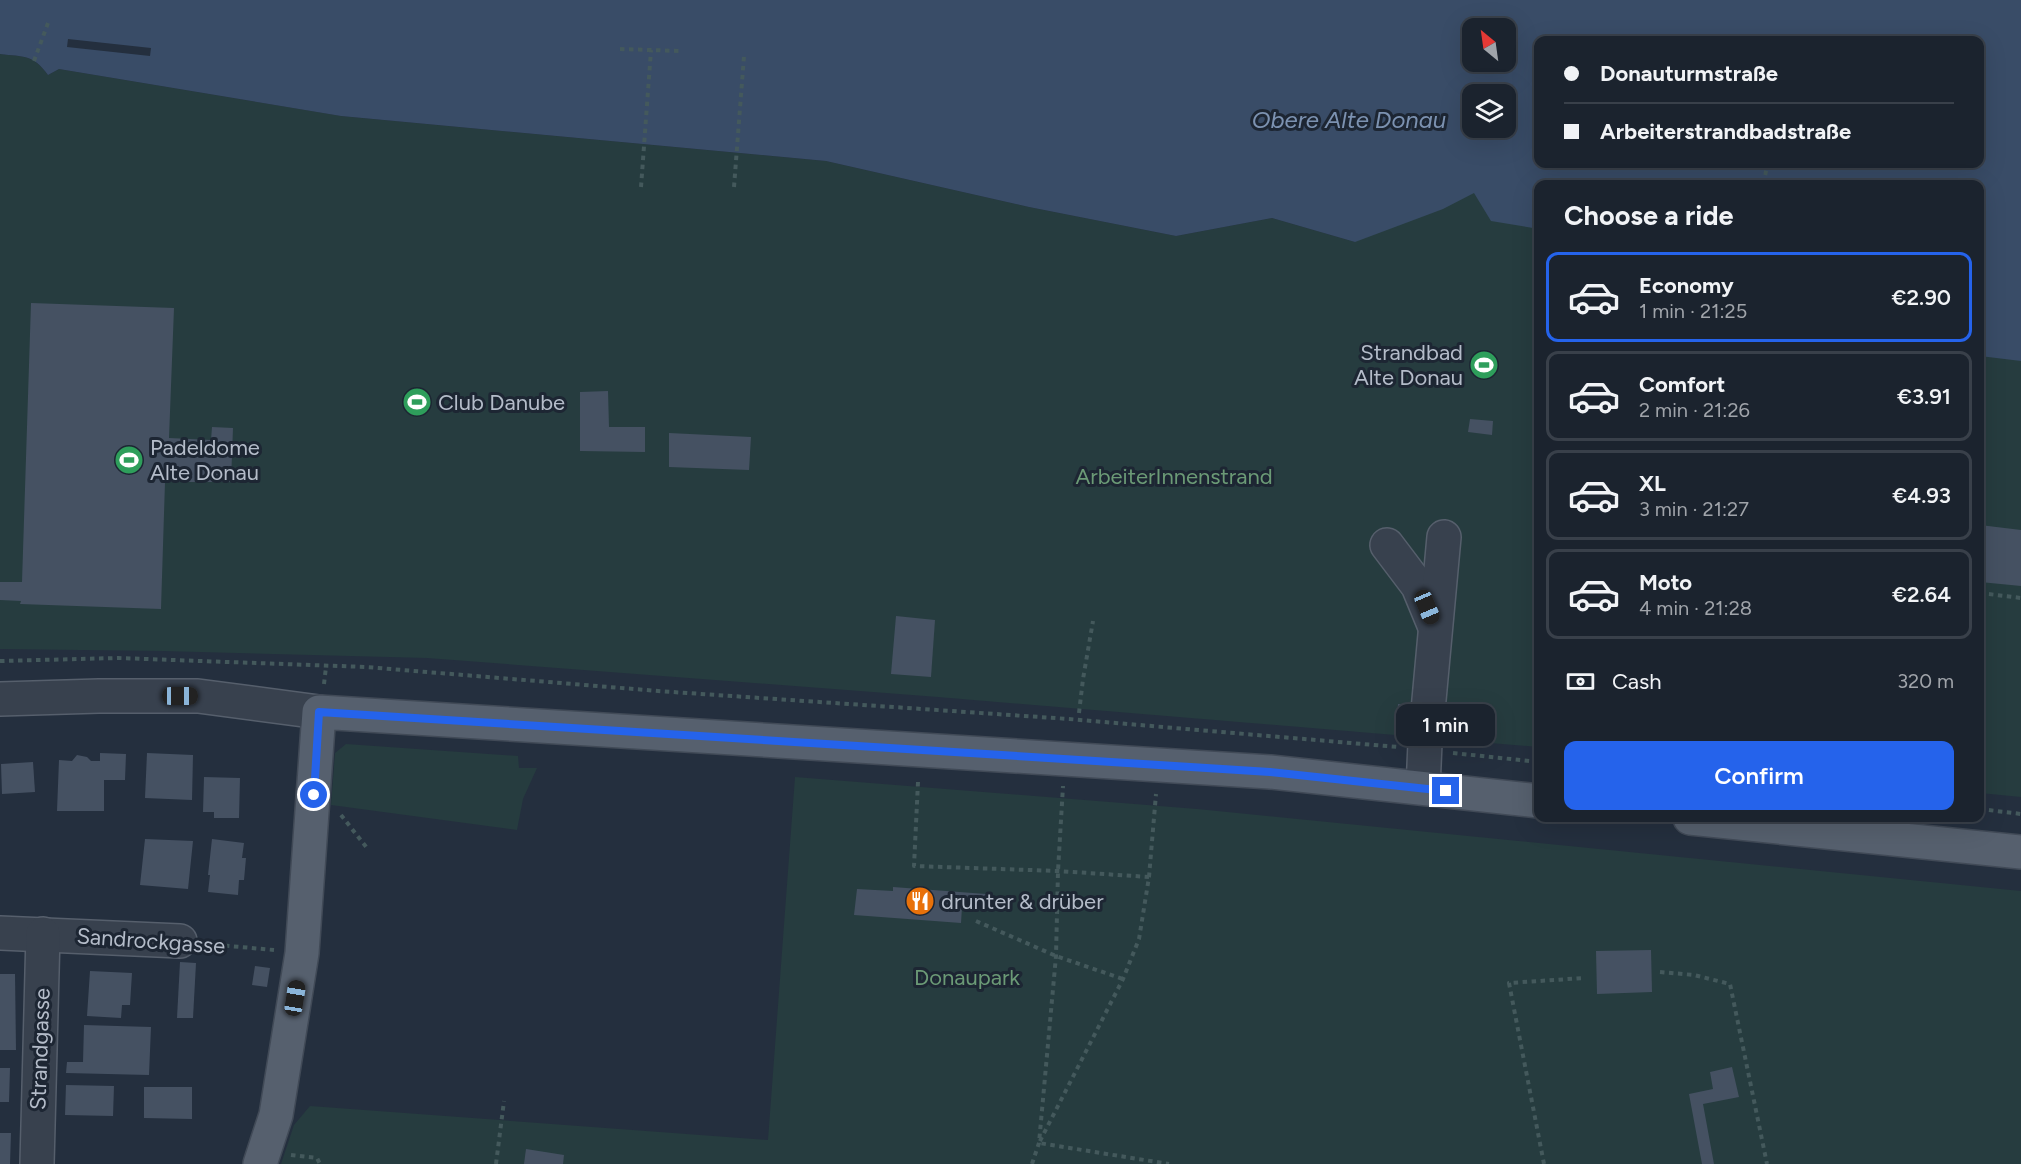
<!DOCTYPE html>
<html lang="en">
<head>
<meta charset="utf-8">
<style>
	:root { --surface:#1b232e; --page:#242b36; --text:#f1f3f6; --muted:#a0a4aa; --line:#39404a; --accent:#2563eb }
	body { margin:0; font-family:Figtree,sans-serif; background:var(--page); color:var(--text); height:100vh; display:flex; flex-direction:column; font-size:22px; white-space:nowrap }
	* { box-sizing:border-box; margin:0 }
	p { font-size:20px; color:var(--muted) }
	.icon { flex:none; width:33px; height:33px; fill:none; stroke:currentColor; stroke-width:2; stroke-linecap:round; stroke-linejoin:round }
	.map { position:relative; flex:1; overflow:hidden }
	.drawer { position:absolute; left:1534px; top:180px; width:450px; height:642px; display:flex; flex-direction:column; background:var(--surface); border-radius:12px; box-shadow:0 6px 24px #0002,0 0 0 2px var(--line) }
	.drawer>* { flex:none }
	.hud { position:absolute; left:1534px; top:36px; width:450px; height:132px; border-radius:12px; box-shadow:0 6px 24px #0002,0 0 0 2px var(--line); display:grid; align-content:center; height:132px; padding:0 30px; background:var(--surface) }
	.needle { width:39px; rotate:331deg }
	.buttons { position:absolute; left:1462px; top:18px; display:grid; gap:12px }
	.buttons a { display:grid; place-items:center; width:54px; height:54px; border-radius:12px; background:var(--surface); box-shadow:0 6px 24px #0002,0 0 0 2px var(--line); font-size:30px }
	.end { position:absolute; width:27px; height:27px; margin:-14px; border:8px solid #2563eb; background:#fff; box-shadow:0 0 0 3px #fff }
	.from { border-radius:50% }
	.bubble { position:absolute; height:42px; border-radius:12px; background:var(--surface); box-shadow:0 6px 24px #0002,0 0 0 2px var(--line); font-size:20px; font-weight:600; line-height:42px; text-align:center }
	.car { position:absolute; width:18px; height:36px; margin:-18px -9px; border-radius:8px; box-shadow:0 0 4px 2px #0007; background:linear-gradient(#222 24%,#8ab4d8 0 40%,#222 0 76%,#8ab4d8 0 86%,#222 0) }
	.hud b { display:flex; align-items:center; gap:21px; height:57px; font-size:22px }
	.hud b+b { border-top:2px solid var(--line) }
	.hud i { width:15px; height:15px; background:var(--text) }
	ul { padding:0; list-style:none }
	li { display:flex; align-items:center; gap:18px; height:90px; margin:0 12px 9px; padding:0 18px; border:3px solid var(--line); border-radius:12px }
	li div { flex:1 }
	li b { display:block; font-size:22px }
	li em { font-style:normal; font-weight:600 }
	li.current { border-color:var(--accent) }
	li>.icon { width:54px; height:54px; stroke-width:1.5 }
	h2 { padding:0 30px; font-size:27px; line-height:72px }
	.pay { display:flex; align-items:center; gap:15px; height:66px; padding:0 30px; font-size:22px }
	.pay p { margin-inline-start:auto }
	.action { display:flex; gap:12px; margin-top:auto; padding:12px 30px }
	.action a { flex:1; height:69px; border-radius:12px; background:var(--accent); color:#fff; font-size:24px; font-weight:600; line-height:69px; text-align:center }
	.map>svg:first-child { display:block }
	.green { fill:#263c3f; fill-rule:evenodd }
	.water { fill:#394c67; fill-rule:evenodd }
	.pier { fill:#242f3e }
	.building { fill:#455162 }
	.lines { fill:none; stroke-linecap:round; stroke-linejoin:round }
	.minor-casing { stroke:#565f6c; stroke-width:36 }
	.major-casing { stroke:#414a57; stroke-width:36 }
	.path { stroke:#44595c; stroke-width:4; stroke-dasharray:4.5 4.5; stroke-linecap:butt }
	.minor { stroke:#38414e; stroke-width:33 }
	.major { stroke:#56606e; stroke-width:33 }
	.route { stroke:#2563eb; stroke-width:8 }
	.labels { text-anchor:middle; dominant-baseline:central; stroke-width:6; stroke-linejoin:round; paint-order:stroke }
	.poi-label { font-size:22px; fill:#b4bcc9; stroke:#1d2633; text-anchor:start }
	.park-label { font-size:22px; fill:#6b9a76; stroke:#1d2633 }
	.street-label { font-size:22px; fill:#b4bcc9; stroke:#1d2633 }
	.water-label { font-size:24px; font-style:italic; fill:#7c92b1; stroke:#1d2633 }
</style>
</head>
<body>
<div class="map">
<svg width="2021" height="1164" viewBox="0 0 2021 1164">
	<rect width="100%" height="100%" fill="#242f3e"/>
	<g class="green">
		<path d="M 1386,0 L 2021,0 L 2021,797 L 1980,793 L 1980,184 L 1539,184 L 1539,747 L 938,697 L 427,658 L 162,651 L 0,649 L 0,54 C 23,57 33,54 48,75 L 59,69 L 341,116 L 826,161 L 1029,207 L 1176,236 L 1272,218 L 1355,242 ZM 1473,28 L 1506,28 L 1506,62 L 1473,62 ZM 1539,40 L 1980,40 L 1980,164 L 1539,164 ZM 1473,94 L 1506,94 L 1506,128 L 1473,128 Z"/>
		<path d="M 346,744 L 518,756 L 519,768 L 537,768 L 523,799 L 517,830 L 331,805 L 335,753 Z"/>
		<path d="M 795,777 L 1197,809 L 2021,891 L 2021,1164 L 281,1164 L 294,1125 L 310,1106 L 768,1140 Z"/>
	</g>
	<path class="water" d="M 0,0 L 2021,0 L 2021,361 L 1980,356 L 1980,184 L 1539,184 L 1539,229 L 1491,221 L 1474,193 L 1443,209 L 1355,242 L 1272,218 L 1176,236 L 1029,207 L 826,161 L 341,116 L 59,69 L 48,75 C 33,54 24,57 0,54 ZM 1473,28 L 1506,28 L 1506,62 L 1473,62 ZM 1539,40 L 1980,40 L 1980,164 L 1539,164 ZM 1473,94 L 1506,94 L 1506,128 L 1473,128 Z"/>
	<path class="pier" d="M 68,39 L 151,48 L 150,56 L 67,47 Z"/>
	<g class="building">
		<path d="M 31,303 L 174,308 L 169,438 L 211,440 L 212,427 L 233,428 L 231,482 L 165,482 L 161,609 L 20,604 L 21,601 L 0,600 L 0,582 L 22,582 Z"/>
		<path d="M 608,391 L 609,427 L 645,427 L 645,452 L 580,451 L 580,392 Z"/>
		<path d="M 1470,419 L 1493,421 L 1492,435 L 1468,432 Z"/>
		<path d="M 669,433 L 751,437 L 749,470 L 669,467 Z"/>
		<path d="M 1980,525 L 2021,530 L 2021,586 L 1980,582 Z"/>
		<path d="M 896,616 L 935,620 L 931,677 L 891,674 Z"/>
		<path d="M 1398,704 L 1409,704 L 1408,720 L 1397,720 Z"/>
		<path d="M 100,753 L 126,754 L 125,780 L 104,780 L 104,811 L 57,811 L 59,760 L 72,761 L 77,755 L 87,757 L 91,761 L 100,761 Z"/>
		<path d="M 147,753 L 193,755 L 192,800 L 145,798 Z"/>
		<path d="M 33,762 L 35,792 L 2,794 L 1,764 Z"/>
		<path d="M 204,777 L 240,778 L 239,818 L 214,818 L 214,812 L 203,812 Z"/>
		<path d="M 145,839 L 193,841 L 188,889 L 140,885 Z"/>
		<path d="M 212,839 L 244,843 L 242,858 L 246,858 L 244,880 L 239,880 L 238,895 L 208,892 L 210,875 L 208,875 Z"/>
		<path d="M 893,887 L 986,894 L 984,909 L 962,907 L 961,923 L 854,915 L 857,889 L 893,891 Z"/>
		<path d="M 1651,950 L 1652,992 L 1597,994 L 1596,951 Z"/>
		<path d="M 180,962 L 196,963 L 193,1018 L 177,1018 Z"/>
		<path d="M 255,966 L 270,968 L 267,987 L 252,985 Z"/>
		<path d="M 90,971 L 132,973 L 130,1005 L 122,1005 L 121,1018 L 87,1016 Z"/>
		<path d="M 0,974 L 15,974 L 16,1050 L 0,1050 Z"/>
		<path d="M 84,1025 L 151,1027 L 149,1075 L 66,1073 L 67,1062 L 83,1062 Z"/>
		<path d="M 1732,1067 L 1739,1097 L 1703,1104 L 1714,1164 L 1702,1164 L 1689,1094 L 1713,1089 L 1710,1072 Z"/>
		<path d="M 0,1068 L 10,1068 L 9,1102 L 0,1102 Z"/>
		<path d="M 66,1085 L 114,1086 L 113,1116 L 65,1115 Z"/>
		<path d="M 144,1087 L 192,1087 L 192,1119 L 144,1118 Z"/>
		<path d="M 0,1133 L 11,1133 L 10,1164 L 0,1164 Z"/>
		<path d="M 526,1149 L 564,1155 L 563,1164 L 524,1164 Z"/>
	</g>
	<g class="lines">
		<g class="minor-casing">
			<g id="minor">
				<path d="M 1387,545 L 1418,586 L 1435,627"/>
				<path d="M 0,699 L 99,696 L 198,696 L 319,712"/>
				<path d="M 1423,788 L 1425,743 L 1444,537"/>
				<path d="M 0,933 L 180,941"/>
				<path d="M 37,1164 L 43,934"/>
			</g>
		</g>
		<g class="major-casing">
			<g id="major">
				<path d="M 1690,818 L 2021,852"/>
				<path d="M 260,1164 L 276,1115 L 302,953 L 319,712 L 1270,772 L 1539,801"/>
			</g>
		</g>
		<g class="path">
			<path d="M 620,49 L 680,51"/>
			<path d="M 34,61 L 48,23"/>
			<path d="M 1764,184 L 1767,164"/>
			<path d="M 641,187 L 651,50"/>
			<path d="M 734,187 L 744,56"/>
			<path d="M 1980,593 L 2021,598"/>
			<path d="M 0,661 L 118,658 L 366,667 L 658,691 L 1069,719 L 1398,747"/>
			<path d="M 324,684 L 326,667"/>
			<path d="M 1079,713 L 1083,679 L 1093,621"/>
			<path d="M 1453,753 L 1539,762"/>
			<path d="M 918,782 L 914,866 L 1058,871 L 1149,877 L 1139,939 L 1123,979 L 1039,1143 L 1169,1164"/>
			<path d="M 1980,809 L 2021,814"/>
			<path d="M 341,815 L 367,848"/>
			<path d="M 1149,877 L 1156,794"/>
			<path d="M 976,921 L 1056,956 L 1123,979"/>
			<path d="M 207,944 L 274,950"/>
			<path d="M 1660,972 L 1694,975 L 1730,984 L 1767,1164"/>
			<path d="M 291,1155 L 317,1158 L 320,1164"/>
			<path d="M 496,1164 L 504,1101"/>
			<path d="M 1032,1164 L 1039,1143 L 1056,956 L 1058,871 L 1063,786"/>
			<path d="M 1544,1164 L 1509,983 L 1584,978"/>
		</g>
		<use href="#minor" class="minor"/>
		<use href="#major" class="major"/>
	</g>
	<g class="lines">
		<path class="route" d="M 314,795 L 319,712 L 1270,772 L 1446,791"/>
	</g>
	<defs>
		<g id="stadium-disc" transform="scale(1.5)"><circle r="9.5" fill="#2e9e5b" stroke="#1d2633"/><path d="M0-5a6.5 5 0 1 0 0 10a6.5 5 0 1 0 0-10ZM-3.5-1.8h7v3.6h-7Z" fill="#fff"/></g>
		<g id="restaurant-disc" transform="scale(1.5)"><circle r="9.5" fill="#e8710a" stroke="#1d2633"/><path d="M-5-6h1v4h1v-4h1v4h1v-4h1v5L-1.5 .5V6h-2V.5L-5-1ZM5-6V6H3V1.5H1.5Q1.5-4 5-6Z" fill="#fff"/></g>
	</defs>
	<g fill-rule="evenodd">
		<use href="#stadium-disc" x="1484" y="365"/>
		<use href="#stadium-disc" x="417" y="402"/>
		<use href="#stadium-disc" x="129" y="460"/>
		<use href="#restaurant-disc" x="920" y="901"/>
	</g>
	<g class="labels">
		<g class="poi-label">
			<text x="1463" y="352" text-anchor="end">Strandbad<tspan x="1463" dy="25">Alte Donau</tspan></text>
			<text x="438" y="402">Club Danube</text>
			<text x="150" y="447">Padeldome<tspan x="150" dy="25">Alte Donau</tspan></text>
			<text x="941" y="901">drunter &amp; drüber</text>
		</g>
		<g class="park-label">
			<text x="1174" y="476">ArbeiterInnenstrand</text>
			<text x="967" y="977">Donaupark</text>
		</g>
		<g class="street-label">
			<text transform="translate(151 941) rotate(4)">Sandrockgasse</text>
			<text transform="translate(40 1049) rotate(-88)">Strandgasse</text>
		</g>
		<g class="water-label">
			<text x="1349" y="119">Obere Alte Donau</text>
		</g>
	</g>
</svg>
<div class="buttons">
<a><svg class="needle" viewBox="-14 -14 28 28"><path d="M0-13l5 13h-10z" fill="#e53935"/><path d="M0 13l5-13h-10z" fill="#a0a4aa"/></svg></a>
<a><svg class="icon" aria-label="layers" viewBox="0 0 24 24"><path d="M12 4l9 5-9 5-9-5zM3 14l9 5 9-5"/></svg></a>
</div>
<i class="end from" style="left:314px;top:795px"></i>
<i class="end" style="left:1446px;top:791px"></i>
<div class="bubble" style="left:1396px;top:704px;width:99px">1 min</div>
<i class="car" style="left:1427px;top:607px;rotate:157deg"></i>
<i class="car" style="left:180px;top:696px;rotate:90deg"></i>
<i class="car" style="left:295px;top:998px;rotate:9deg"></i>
<div class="hud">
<b><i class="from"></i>Donauturmstraße</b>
<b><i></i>Arbeiterstrandbadstraße</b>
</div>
<section class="drawer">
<h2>Choose a ride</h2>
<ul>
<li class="current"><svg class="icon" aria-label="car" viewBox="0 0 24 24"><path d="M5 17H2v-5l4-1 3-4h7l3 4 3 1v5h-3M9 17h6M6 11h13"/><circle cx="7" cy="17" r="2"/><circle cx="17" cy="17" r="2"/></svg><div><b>Economy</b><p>1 min · 21:25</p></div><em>€2.90</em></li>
<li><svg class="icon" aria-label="car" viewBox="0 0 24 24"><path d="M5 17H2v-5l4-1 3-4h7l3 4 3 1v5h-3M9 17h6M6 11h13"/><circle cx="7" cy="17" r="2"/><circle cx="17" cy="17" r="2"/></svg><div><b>Comfort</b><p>2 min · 21:26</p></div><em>€3.91</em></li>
<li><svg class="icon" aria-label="car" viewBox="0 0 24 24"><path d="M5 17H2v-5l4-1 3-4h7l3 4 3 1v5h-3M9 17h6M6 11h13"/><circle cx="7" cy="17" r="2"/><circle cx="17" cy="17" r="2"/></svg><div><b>XL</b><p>3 min · 21:27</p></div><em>€4.93</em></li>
<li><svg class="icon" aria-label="car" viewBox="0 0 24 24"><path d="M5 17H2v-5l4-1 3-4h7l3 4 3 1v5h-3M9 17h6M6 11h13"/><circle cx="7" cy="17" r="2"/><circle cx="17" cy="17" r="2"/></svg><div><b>Moto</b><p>4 min · 21:28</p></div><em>€2.64</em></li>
</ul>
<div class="pay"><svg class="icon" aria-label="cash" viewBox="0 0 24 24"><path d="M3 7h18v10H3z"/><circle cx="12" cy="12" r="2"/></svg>Cash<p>320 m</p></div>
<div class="action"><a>Confirm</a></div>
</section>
</div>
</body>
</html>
